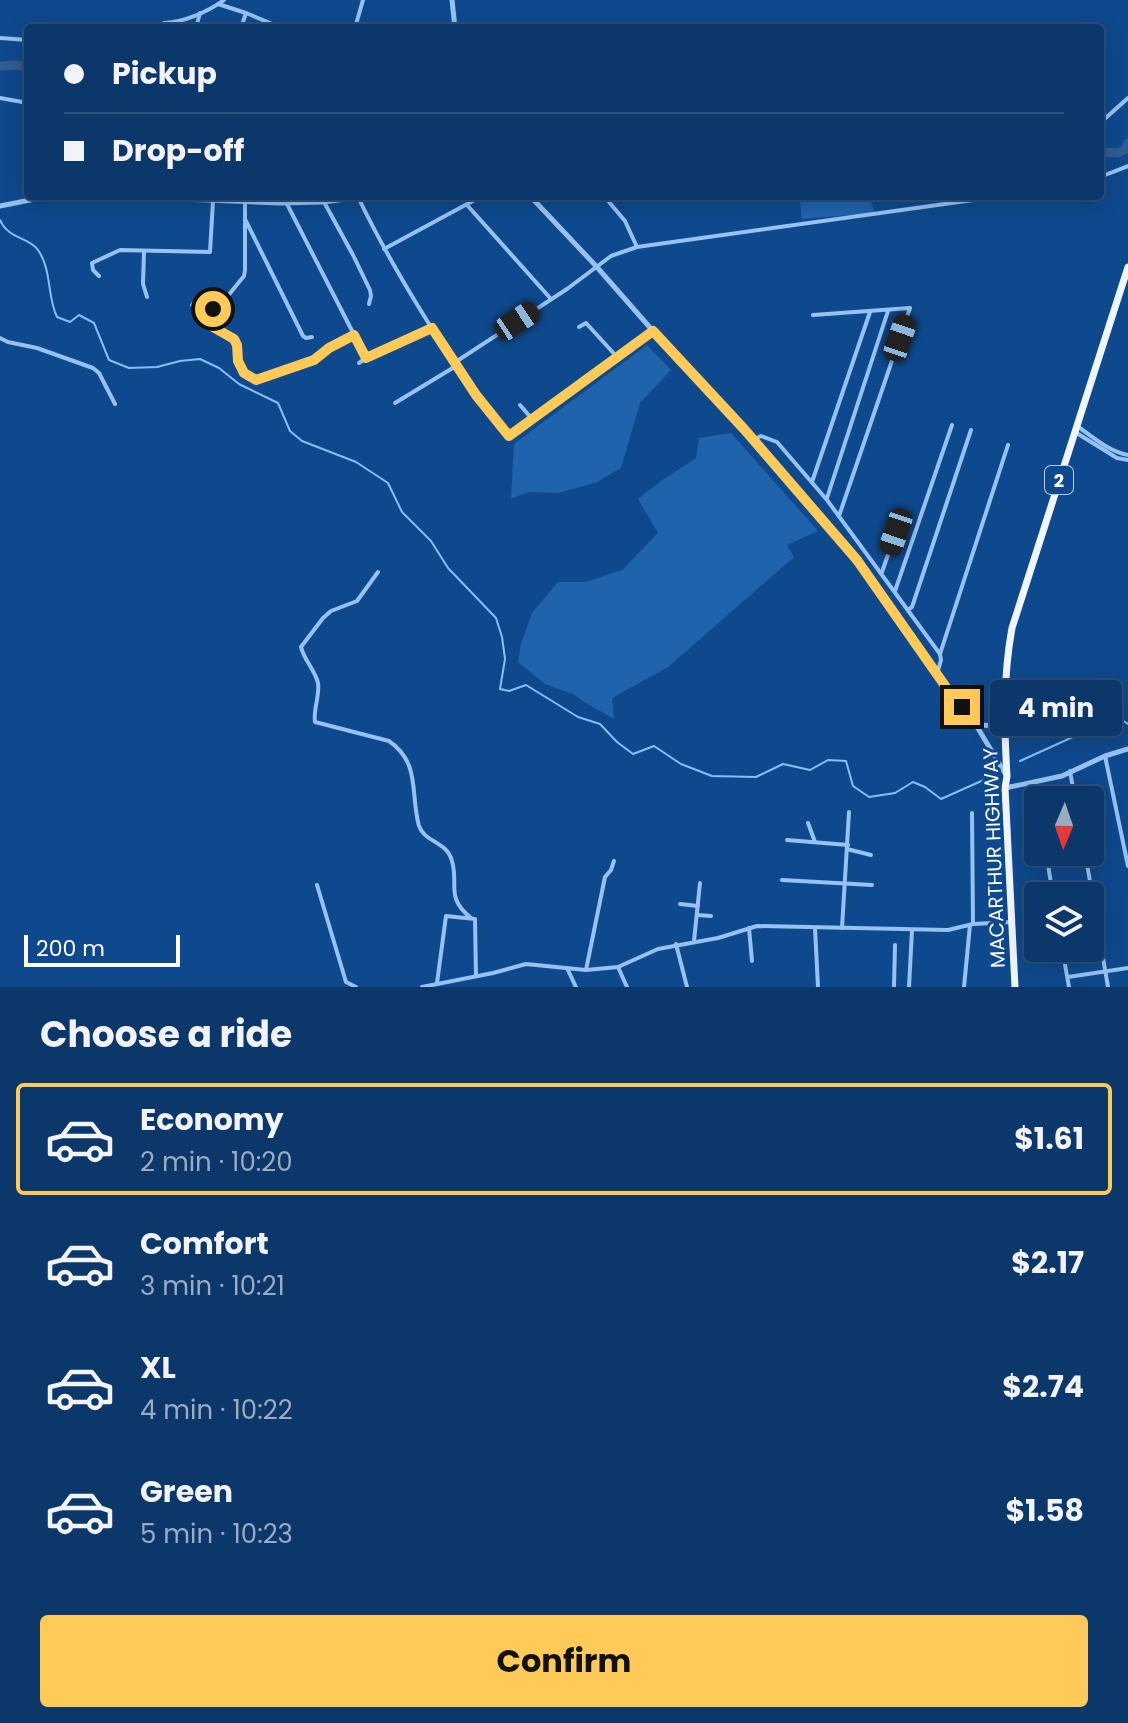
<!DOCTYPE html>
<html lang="en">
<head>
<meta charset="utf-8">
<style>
	:root { --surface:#0b376a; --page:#194272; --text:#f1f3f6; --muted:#9aacc1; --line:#2b517e; --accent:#ffca58 }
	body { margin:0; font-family:Poppins,sans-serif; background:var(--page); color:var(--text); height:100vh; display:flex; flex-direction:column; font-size:30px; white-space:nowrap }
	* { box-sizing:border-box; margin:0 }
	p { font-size:26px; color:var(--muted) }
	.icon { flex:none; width:44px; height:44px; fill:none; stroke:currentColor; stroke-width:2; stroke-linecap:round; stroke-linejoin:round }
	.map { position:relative; height:987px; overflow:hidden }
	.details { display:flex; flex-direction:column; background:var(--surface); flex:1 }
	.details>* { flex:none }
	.hud { position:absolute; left:24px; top:24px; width:1080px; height:176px; border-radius:8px; box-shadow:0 4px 20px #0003,0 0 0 2px var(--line); display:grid; align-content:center; height:176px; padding:0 40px; background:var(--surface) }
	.needle { width:52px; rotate:182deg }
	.tools { position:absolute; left:1024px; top:786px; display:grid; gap:16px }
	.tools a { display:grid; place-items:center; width:80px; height:80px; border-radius:8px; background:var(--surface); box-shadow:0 4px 20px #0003,0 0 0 2px var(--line); font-size:40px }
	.scale { position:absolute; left:24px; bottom:20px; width:156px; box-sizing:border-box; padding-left:8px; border:4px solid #fff; border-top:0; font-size:22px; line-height:28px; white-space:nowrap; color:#fff; -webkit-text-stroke:6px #0f498d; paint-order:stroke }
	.end { position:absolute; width:36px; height:36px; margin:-18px; border:10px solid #ffca58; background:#111; box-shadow:0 0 0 4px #111 }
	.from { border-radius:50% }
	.bubble { position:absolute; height:56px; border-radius:8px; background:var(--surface); box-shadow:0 4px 20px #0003,0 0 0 2px var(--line); font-size:26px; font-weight:700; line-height:56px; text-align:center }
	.car { position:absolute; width:24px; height:48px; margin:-24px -12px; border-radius:10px; box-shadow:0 0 6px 2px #0007; background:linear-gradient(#222 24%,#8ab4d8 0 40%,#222 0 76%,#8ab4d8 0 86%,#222 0) }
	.hud b { display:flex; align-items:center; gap:28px; height:76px; font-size:30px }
	.hud b+b { border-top:2px solid var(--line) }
	.hud i { width:20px; height:20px; background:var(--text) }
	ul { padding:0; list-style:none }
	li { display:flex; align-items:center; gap:24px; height:112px; margin:0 16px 12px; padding:0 24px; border:4px solid transparent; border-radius:8px }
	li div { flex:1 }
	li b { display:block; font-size:30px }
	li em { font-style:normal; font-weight:700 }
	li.selected { border-color:var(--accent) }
	li>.icon { width:72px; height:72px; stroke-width:1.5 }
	h2 { padding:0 40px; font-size:36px; line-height:96px }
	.action { display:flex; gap:16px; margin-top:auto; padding:16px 40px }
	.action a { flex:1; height:92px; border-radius:8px; background:var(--accent); color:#111; font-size:32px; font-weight:700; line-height:92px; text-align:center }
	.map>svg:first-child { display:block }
	.green { fill:#2063ad }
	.water { fill:#305c8f; stroke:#87bef7; stroke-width:2 }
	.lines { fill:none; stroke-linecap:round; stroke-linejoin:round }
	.stream { stroke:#87bef7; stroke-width:2 }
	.river { stroke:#305c8f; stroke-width:9 }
	.minor { stroke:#96c2f3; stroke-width:4 }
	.tertiary { stroke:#96c2f3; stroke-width:5 }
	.trunk { stroke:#f0f6ff; stroke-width:7 }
	.route { stroke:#ffca58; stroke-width:10 }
	.labels { text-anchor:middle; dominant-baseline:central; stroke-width:6; stroke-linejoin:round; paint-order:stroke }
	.shield { fill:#0f498d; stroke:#b7c8dd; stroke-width:2 }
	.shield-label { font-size:18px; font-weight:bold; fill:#fff }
	.street-label { font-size:20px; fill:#fff; stroke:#0f498d }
</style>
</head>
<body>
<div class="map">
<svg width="1128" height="987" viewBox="0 0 1128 987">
	<rect width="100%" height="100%" fill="#0f498d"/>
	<g class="green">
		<path d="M 799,196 L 869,196 L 875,213 L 802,219 Z"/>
		<path d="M 647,345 L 671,370 L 640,403 L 621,468 L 597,482 L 559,493 L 528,492 L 511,499 L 514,444 Z"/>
		<path d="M 731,433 L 818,531 L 787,545 L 794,557 L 668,667 L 612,698 L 614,719 L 586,703 L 573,694 L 545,684 L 518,662 L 521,644 L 532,613 L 558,582 L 586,582 L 622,570 L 658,533 L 638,499 L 661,481 L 696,458 L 699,438 Z"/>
	</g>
	<path class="water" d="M 1088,704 L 1105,705 L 1107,716 L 1099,721 L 1087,723 L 1085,721 L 1084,713 Z"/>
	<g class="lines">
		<g class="stream">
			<path d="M 0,220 C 8,239 29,237 38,250 C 52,270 47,297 57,317 L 70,322 L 79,315 L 94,323 L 109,360 L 129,368 L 157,367 L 180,361 L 200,359 L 219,368 L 239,384 L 278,403 L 290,431 L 302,441 L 356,462 L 388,483 L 402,512 L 431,541 L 448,568 L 496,618 L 502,637 L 505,659 L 500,689 L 509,691 L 526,685 L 578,717 L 600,724 L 617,742 L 633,754 L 654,746 L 681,764 L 712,776 L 756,777 L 783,764 L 810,770 L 828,760 L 846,761 L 853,786 L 869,797 L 895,793 L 913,782 L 925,787 L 941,799 L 997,774"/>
			<path d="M 1020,761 L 1117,717 L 1128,724"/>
		</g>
		<g class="river">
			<path d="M 0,66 L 16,65 L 28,67"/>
			<path d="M 1100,152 L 1118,153 L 1126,149 L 1128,143"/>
		</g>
		<g class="minor">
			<path d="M 218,4 L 246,13 L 282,28"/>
			<path d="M 164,23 C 184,22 208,12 224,0"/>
			<path d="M 196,28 L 200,13"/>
			<path d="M 241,28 L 246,13"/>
			<path d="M 355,28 L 363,0"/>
			<path d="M 0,38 L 28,40"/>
			<path d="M 0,98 L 28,103"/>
			<path d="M 24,101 L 27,84"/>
			<path d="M 1100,123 L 1128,98"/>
			<path d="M 1100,177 L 1128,166"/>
			<path d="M 604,196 L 625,221 L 637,247"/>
			<path d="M 359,199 C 390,263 427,323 467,382 C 479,400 492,423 509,436 L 653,331"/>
			<path d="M 324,202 L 353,255 L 370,290 L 371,296 L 369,304"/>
			<path d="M 287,204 L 366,358 L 432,328"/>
			<path d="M 467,205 L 551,299"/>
			<path d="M 246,221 L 303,336 L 306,338 L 312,337"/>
			<path d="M 384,249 L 482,196"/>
			<path d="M 144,252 L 143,284 L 147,297"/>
			<path d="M 99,276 L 93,270 L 92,263 L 120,250 L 210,252 L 213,201"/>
			<path d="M 192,305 L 198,298 L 213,309 L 218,308 L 244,276 L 245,270 L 245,202"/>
			<path d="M 214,309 L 211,315 L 213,327 L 234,339 L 237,345 L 238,361 L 244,373 L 256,380 L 314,360 L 329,348 L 354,335"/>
			<path d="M 813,315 L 910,308 L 839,516"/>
			<path d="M 579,327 L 586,323 L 618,358"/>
			<path d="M 0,338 L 8,342 L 37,348 L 93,368 L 99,373 L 115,404"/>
			<path d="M 359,363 L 366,358"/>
			<path d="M 454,363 L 567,289 L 611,256 L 637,247 L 1002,196"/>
			<path d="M 395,403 L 456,366"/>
			<path d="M 520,405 L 533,420"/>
			<path d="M 1077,426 C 1093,437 1108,451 1128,455"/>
			<path d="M 1075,432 L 1117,458 L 1128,460"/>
			<path d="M 753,440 L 761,436 L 777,442 L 827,500 L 940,654 L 941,660 L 937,674"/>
			<path d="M 812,482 L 870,312"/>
			<path d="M 827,498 L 888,311"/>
			<path d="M 378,572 L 357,601 L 331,611 L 323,618 L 301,647 C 304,660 315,670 318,683 C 320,695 313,710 315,722 L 389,741 C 421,763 410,794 419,826 C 425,843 447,841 452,861 C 459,885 445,897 471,918"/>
			<path d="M 882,572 L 903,512"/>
			<path d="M 895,591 L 952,425"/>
			<path d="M 909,609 L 912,607 L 971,430"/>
			<path d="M 940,654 L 1008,445"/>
			<path d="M 1105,756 L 1128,866"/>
			<path d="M 1070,771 L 1075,800"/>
			<path d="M 1033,783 L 1038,809"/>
			<path d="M 972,813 L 973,924"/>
			<path d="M 808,823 L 815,842"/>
			<path d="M 787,840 L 848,845"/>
			<path d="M 847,849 L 871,855"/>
			<path d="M 1046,852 L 1053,896"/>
			<path d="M 1085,852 L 1108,987"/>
			<path d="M 782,880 L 872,885"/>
			<path d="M 317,885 L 346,982 L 356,987"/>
			<path d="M 680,904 L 698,906"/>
			<path d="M 697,915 L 711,916"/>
			<path d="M 749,928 L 752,961"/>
			<path d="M 815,928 L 818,987"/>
			<path d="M 842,928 L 849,812"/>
			<path d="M 694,941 L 700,883"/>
			<path d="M 676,944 L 687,987"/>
			<path d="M 1062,948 L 1069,987"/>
			<path d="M 618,967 L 627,987"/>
			<path d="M 567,968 L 576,987"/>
			<path d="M 586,970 L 605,877 L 611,870 L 614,861"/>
			<path d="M 1068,977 L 1128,968"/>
			<path d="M 437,983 L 446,916 L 475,919 L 476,976"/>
			<path d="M 422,987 L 493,973 L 526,964 L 586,970 L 618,967 L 658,949 L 718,938 L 757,926 L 948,930 L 973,924 L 1012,922"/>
			<path d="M 894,987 L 895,945"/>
			<path d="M 909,987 L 912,930"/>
			<path d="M 964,987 L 970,925"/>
		</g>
		<g class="tertiary">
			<path d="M 452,0 L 455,28"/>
			<path d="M 108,196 L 281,203 L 323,202 L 369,196"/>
			<path d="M 530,196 L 596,266 L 653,331 L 744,429 L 857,560 L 948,690 L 976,725 L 1006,775"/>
			<path d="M 0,206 L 35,199 L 64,196"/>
			<path d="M 977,725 L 1005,726"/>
			<path d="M 1005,788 L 1062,776 L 1105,756 L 1128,749"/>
		</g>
		<path class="trunk" d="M 1015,987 L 1005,788 L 1007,776 C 1004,726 1003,677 1012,628 L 1128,267"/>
	</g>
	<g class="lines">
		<path class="route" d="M 213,309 L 214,309 L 211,315 L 213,327 L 234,339 L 237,345 L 238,361 L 244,373 L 256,380 L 314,360 L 329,348 L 354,335 L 366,358 L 432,328 L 476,395 L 509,436 L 653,331 L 744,429 L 857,560 L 948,690 L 962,707"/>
	</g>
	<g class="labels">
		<rect class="shield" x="1045" y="466" width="28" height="28" rx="6"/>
		<g class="shield-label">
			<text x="1059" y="480">2</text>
		</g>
		<g class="street-label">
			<text transform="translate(994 858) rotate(-92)">MACARTHUR HIGHWAY</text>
		</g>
	</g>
</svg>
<div class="tools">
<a><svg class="needle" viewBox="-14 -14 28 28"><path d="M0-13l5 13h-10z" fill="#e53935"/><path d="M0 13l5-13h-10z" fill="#9aacc1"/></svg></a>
<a><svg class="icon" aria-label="layers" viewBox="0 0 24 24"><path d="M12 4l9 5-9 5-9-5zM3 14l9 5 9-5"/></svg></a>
</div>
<div class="scale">200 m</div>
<i class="end from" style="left:213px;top:309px"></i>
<i class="end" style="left:962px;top:707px"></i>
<div class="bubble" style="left:990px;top:680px;width:132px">4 min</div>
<i class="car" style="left:517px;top:321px;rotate:57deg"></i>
<i class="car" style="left:900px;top:338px;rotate:19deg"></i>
<i class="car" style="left:896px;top:532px;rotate:199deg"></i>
<div class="hud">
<b><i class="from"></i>Pickup</b>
<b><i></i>Drop-off</b>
</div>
</div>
<section class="details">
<h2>Choose a ride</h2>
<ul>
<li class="selected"><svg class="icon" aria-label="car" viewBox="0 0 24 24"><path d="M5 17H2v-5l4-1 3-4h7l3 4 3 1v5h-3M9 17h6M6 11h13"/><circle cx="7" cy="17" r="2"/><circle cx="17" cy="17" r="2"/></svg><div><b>Economy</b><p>2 min · 10:20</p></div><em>$1.61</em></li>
<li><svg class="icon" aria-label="car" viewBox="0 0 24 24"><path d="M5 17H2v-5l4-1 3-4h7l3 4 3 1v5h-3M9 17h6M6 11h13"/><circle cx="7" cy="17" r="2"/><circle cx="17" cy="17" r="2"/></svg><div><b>Comfort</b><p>3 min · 10:21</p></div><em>$2.17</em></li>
<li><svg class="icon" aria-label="car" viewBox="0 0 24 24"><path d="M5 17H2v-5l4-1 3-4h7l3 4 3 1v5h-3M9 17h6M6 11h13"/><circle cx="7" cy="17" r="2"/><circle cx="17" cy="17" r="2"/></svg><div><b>XL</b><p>4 min · 10:22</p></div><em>$2.74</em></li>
<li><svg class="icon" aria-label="car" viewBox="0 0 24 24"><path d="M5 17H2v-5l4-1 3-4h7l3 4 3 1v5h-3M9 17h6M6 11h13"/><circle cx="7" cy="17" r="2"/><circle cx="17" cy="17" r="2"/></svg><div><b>Green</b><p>5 min · 10:23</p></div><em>$1.58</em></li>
</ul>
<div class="action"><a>Confirm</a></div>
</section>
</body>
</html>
